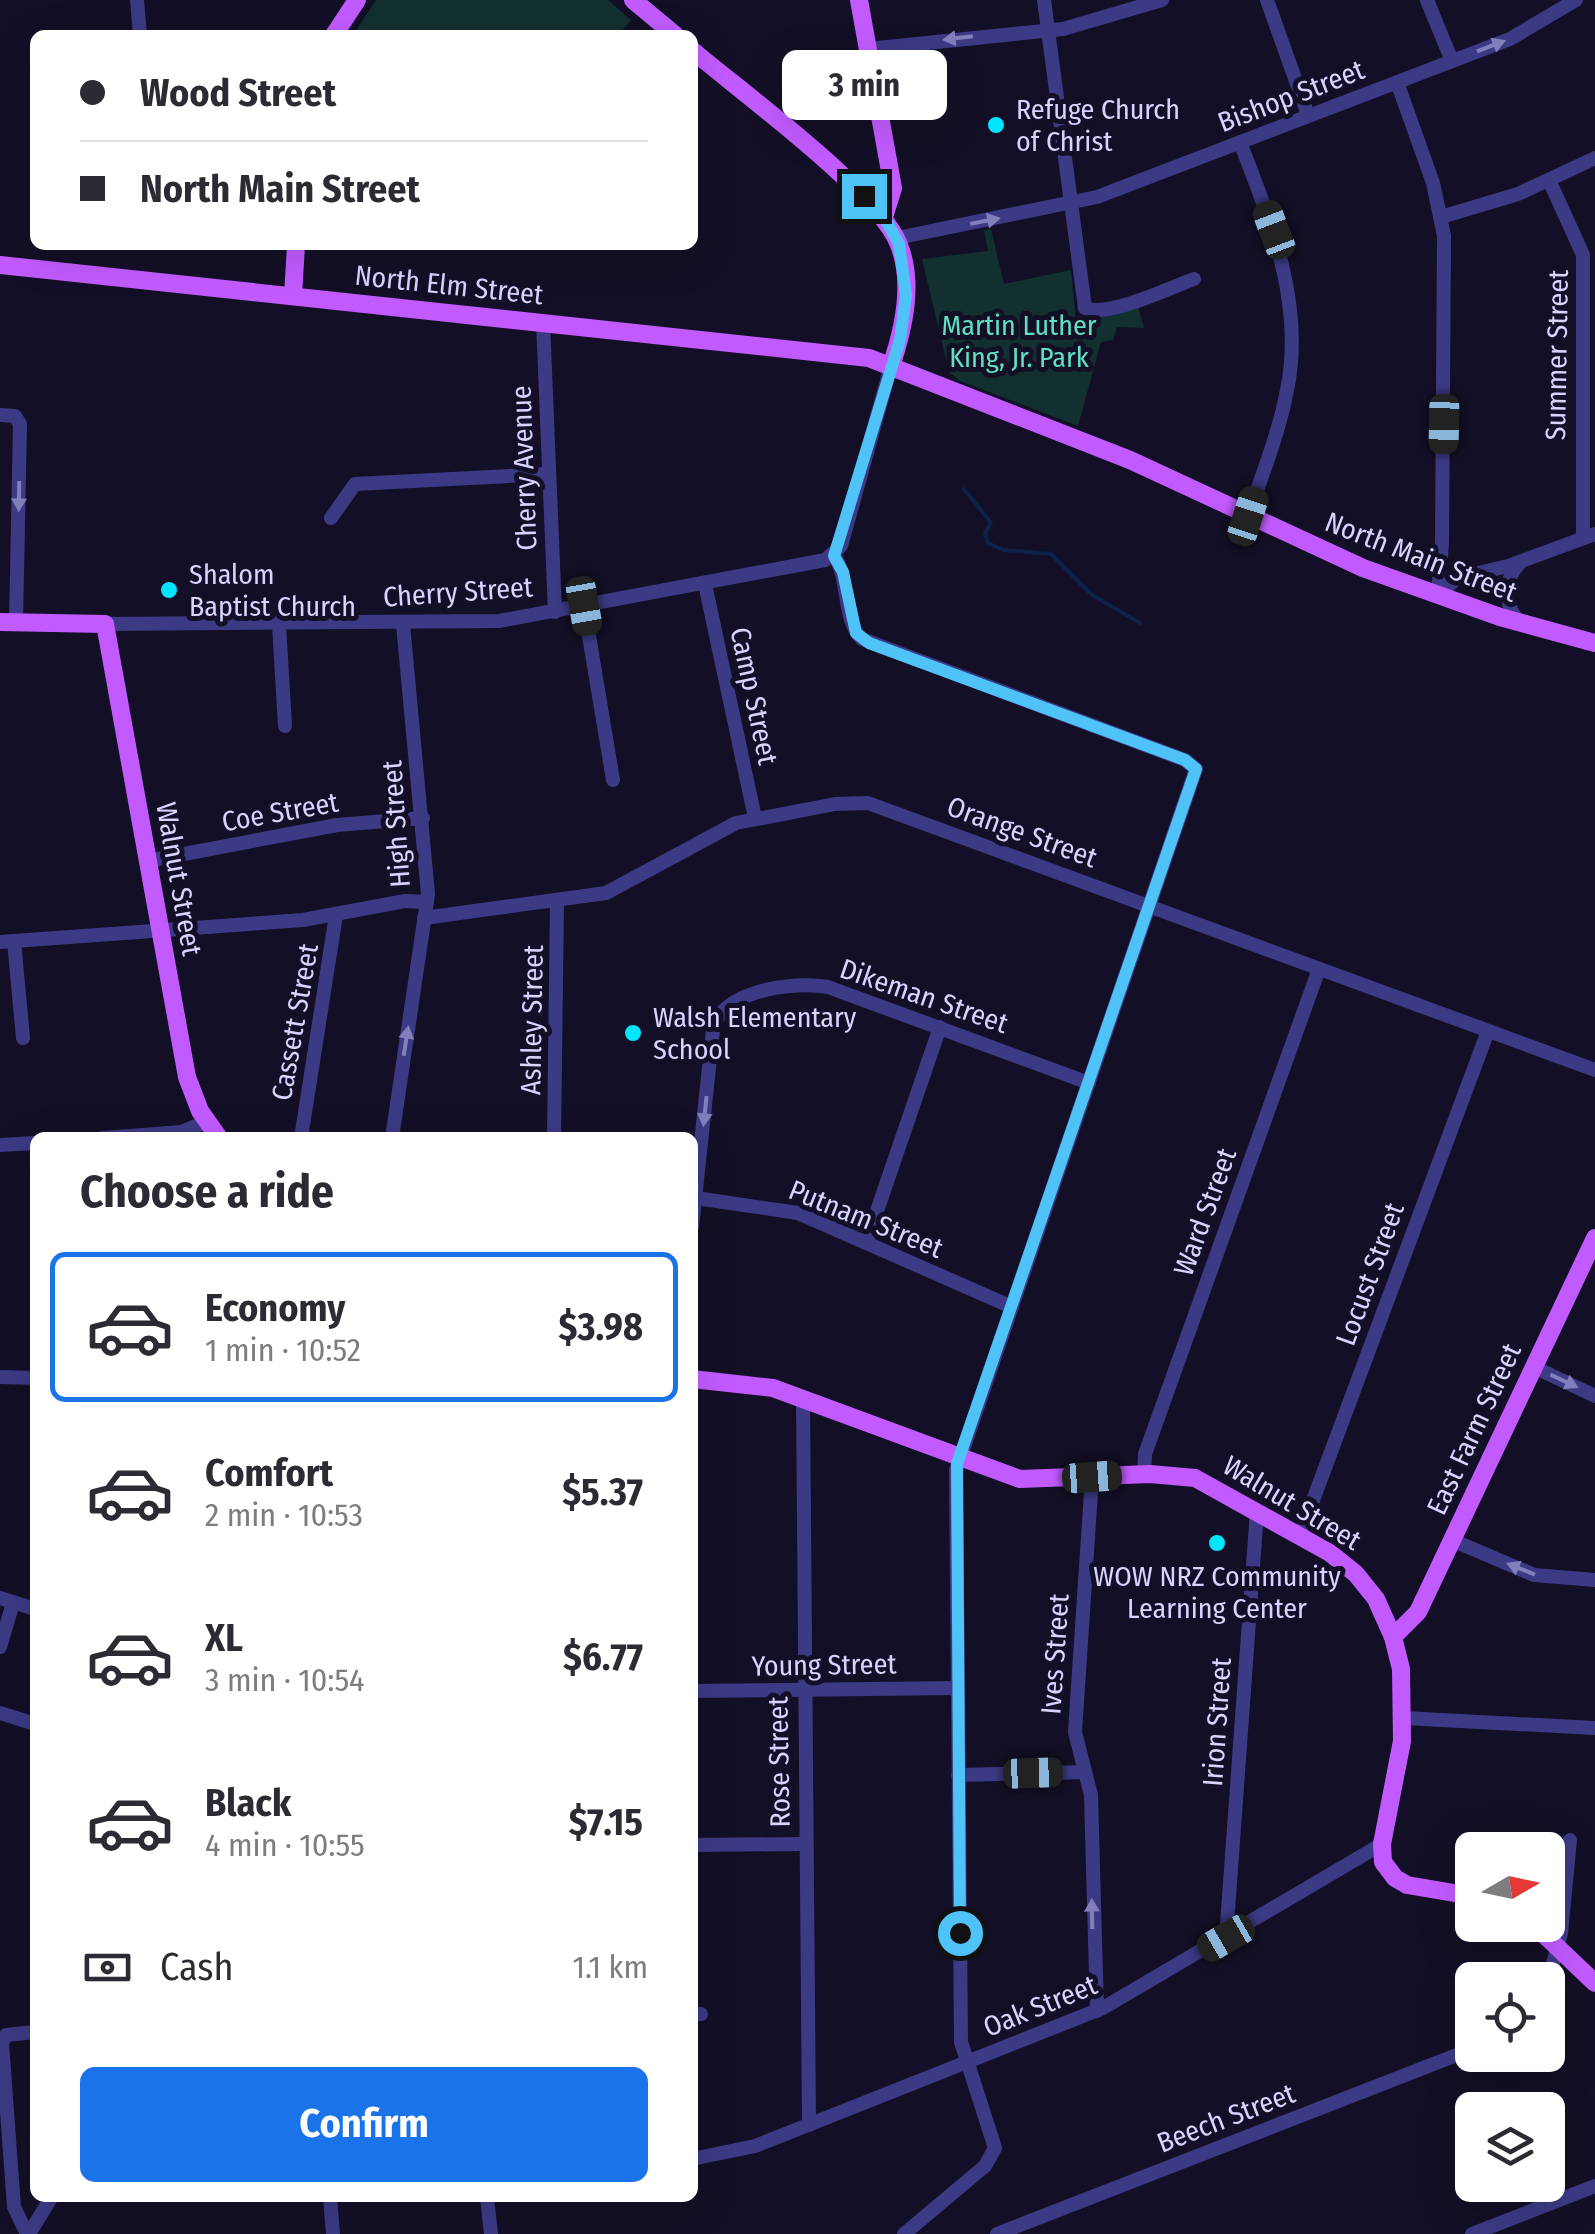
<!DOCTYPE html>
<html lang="en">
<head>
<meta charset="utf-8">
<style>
	:root { --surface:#fff; --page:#f7f7f7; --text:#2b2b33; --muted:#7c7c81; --line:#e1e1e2; --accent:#1a73e8 }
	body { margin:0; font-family:"Fira Sans Condensed",sans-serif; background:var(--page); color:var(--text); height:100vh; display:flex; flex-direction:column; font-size:38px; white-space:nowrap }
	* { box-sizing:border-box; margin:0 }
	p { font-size:32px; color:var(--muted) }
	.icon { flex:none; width:55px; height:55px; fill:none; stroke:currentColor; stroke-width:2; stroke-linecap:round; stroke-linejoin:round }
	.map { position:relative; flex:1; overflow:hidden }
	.panel { position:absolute; left:30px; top:1132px; width:668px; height:1070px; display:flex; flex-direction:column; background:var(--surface); border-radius:15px; box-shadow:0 10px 40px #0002 }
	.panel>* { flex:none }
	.banner { position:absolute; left:30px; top:30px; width:668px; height:220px; border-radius:15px; box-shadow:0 10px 40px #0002; display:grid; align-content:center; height:220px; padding:0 50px; background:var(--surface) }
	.needle { width:65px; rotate:81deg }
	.buttons { position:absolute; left:1455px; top:1832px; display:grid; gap:20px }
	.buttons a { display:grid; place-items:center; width:110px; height:110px; border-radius:15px; background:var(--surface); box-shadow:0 10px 40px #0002; font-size:50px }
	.end { position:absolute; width:45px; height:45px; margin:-22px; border:12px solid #4fc3f7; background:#111; box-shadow:0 0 0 5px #111 }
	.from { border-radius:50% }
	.bubble { position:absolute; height:70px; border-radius:15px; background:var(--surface); box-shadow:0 10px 40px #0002; font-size:32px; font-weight:700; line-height:70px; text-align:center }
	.car { position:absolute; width:30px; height:60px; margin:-30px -15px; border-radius:12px; box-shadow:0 0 8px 2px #0007; background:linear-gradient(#222 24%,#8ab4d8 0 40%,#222 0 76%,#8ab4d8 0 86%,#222 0) }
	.banner b { display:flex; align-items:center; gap:35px; height:95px; font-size:38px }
	.banner b+b { border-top:2px solid var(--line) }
	.banner i { width:25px; height:25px; background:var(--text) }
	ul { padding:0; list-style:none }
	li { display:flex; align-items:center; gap:30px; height:150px; margin:0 20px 15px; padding:0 30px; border:5px solid transparent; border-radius:15px }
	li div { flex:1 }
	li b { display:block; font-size:38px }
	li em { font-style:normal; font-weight:700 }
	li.active { border-color:var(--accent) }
	li>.icon { width:90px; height:90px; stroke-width:1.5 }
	h2 { padding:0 50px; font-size:45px; line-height:120px }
	.pay { display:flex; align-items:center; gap:25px; height:110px; padding:0 50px; font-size:38px }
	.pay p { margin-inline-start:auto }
	.action { display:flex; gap:20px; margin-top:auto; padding:20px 50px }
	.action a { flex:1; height:115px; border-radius:15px; background:var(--accent); color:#fff; font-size:40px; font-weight:700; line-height:115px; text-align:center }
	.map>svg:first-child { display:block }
	.green { fill:#12302f }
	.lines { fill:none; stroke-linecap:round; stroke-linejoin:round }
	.stream { stroke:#0c2248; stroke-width:4 }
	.minor { stroke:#3d3a85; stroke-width:14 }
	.major { stroke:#c25bff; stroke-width:18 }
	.oneway { fill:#837fbc }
	.route { stroke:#4fc3f7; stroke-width:12 }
	.poi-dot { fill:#00e5ff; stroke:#130f26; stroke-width:4 }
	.labels { text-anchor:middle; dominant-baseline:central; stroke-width:10; stroke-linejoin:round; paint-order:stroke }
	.street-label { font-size:28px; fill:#d9d4ff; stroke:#130f26 }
	.poi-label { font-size:28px; fill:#d9d4ff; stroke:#130f26; text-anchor:start }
	.park-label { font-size:28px; fill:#5fe0c0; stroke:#130f26 }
</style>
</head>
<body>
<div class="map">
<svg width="1595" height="2234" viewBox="0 0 1595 2234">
	<rect width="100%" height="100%" fill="#130f26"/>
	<g class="green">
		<path d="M 376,0 L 608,0 L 631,20 L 618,35 L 353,35 Z"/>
		<path d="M 991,229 L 1004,284 L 1071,270 L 1076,321 L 1138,307 L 1144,328 L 1117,327 L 1113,340 L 1101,342 L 1078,426 L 960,381 L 949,372 L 922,259 L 988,251 L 984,230 Z"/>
	</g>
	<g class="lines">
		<path class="stream" d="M 964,489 L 991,523 L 985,533 L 988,543 L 1003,550 L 1051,554 L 1092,595 L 1140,623"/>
		<g class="minor">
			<path d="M 137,0 L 140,35"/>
			<path d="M 1044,0 L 1085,308 C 1107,318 1169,288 1194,279"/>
			<path d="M 1267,0 L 1308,115"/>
			<path d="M 1427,0 L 1452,61"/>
			<path d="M 868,49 L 1063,29 L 1162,0"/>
			<path d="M 1397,82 L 1433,183 L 1444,236 L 1442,543 L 1438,595"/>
			<path d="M 1240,142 C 1270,220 1305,304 1287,390 C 1279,433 1262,475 1248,516"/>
			<path d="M 1549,180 L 1583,255 L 1583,538"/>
			<path d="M 1441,217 L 1518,194 L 1595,158"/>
			<path d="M 897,238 L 1097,197 L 1510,39 L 1576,0"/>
			<path d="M 543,322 L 555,612"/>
			<path d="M 0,415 L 15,416 L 20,424 L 16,622"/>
			<path d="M 331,518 L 355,484 L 549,474"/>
			<path d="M 834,555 C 850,579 842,620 862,639 L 1185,760 L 1196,769 L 956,1470 L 961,2042 L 995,2148 L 985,2166 L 904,2234"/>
			<path d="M 1520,563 C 1503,579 1504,608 1521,624"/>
			<path d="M 705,584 L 755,818"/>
			<path d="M 1438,595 L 1457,578 L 1508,566 L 1595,534"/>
			<path d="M 584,606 L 613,780"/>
			<path d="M 105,624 L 499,621 L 825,560 L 841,546 L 891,366"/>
			<path d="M 279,625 L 285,726"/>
			<path d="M 147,861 L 337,825 L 423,818"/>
			<path d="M 424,918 L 606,893 L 736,823 L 835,804 L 868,803 L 1595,1070"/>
			<path d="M 14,941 L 23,1038"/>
			<path d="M 0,942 L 303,920 L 405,901 L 427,902"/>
			<path d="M 103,1138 L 181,1132 L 206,1122"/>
			<path d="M 301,1138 L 336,915"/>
			<path d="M 392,1138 L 428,894 L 403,624"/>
			<path d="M 554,1138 L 557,902"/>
			<path d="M 0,1145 L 35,1143"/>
			<path d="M 696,1198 L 798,1213 L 1012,1307"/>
			<path d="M 692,1227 L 713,1030 C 722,990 793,981 828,987 L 1089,1083"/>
			<path d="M 866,1243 L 940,1027"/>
			<path d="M 1534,1367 L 1595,1396"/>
			<path d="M 0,1377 L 35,1378"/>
			<path d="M 803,1399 L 809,2125"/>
			<path d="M 1144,1474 L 1145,1454 L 1319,969"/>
			<path d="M 1092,1477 L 1075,1732 L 1091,1795 L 1097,2011"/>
			<path d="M 1300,1535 L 1488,1031"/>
			<path d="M 1452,1540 L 1534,1575 L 1595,1580"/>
			<path d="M 0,1598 L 35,1609"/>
			<path d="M 0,1647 L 13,1603"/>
			<path d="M 692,1691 L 957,1688"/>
			<path d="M 0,1713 L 35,1724"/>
			<path d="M 1404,1718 L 1595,1728"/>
			<path d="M 958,1775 L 1085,1772"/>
			<path d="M 692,1845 L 805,1844"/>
			<path d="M 1226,1938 L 1257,1511"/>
			<path d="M 1548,1983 L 1561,1933 L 1570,1840"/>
			<path d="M 692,2014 L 701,2014"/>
			<path d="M 692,2159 L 755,2146 L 1103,2008 L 1382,1844"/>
			<path d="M 330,2198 L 333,2234"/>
			<path d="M 487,2198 L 491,2234"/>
			<path d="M 27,2234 L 14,2207 L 2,2043 L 6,2035 L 35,2032"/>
			<path d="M 29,2234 L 51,2198"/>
			<path d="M 997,2234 L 1472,2049"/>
			<path d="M 1472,2234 L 1595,2186"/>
		</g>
		<g class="major">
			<path d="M 633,0 L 675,35"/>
			<path d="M 859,0 L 893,188 L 884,217"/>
			<path d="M 334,35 L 357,0"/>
			<path d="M 692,50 C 740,91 880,193 899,245 C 914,283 904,328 891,366"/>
			<path d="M 0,265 L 869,358 L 1130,460 L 1363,568 L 1500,617 L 1595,643"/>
			<path d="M 293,296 L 296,245"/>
			<path d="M 0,622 L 105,624 L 187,1077 L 200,1111 L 219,1138"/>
			<path d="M 692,1379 L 773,1388 L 1020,1479 L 1150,1474 L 1195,1478 L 1330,1553 L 1356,1574 L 1376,1599 L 1393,1637 L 1401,1669 L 1402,1741 L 1382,1844 L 1383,1862 L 1395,1878 L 1407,1885 L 1472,1896"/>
			<path d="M 1393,1637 L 1418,1612 L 1595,1238"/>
			<path d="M 1534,1925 L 1595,1983"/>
		</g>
	</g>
	<defs><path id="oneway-solid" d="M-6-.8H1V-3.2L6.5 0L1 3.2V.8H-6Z" transform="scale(2.5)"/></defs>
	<g class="oneway">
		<use href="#oneway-solid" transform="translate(958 38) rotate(173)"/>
		<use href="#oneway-solid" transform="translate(1491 46) rotate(-21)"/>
		<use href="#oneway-solid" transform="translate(985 221) rotate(-11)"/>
		<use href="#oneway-solid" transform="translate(19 496) rotate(91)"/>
		<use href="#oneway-solid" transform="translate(406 1041) rotate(-81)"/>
		<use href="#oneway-solid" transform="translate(705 1111) rotate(96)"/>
		<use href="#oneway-solid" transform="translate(1564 1381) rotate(25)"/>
		<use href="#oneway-solid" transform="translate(1521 1569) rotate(-158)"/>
		<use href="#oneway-solid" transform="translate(1092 1914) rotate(-91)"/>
	</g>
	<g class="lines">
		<path class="route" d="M 864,196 L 884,217 L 899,244 L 906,295 L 900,340 L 834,556 L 843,572 L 856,633 L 869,643 L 1185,760 L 1196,769 L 957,1464 L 960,1933"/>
	</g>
	<g class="poi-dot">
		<circle cx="996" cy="125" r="10"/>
		<circle cx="169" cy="590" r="10"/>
		<circle cx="633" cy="1033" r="10"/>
		<circle cx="1217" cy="1543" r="10"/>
	</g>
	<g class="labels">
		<g class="street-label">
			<text transform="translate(1291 96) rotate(-21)">Bishop Street</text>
			<text transform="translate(449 285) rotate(6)">North Elm Street</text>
			<text transform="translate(1557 355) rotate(-89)">Summer Street</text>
			<text transform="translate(524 468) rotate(-92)">Cherry Avenue</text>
			<text transform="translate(1421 557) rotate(21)">North Main Street</text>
			<text transform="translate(458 592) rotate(-4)">Cherry Street</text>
			<text transform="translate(754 696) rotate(78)">Camp Street</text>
			<text transform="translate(280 812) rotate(-10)">Coe Street</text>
			<text transform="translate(396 824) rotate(-94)">High Street</text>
			<text transform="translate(1022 832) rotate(20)">Orange Street</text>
			<text transform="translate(179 879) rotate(80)">Walnut Street</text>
			<text transform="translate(924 996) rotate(19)">Dikeman Street</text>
			<text transform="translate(532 1020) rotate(-89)">Ashley Street</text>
			<text transform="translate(295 1022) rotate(-80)">Cassett Street</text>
			<text transform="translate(1205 1212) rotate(-70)">Ward Street</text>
			<text transform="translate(866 1219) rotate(22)">Putnam Street</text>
			<text transform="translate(1370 1274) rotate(-70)">Locust Street</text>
			<text transform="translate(1474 1429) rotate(-65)">East Farm Street</text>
			<text transform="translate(1292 1503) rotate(31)">Walnut Street</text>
			<text transform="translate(1055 1654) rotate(-86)">Ives Street</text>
			<text transform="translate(824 1665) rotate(-1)">Young Street</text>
			<text transform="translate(1217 1722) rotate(-86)">Irion Street</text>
			<text transform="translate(779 1762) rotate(-91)">Rose Street</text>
			<text transform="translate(1040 2006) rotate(-22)">Oak Street</text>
			<text transform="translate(1226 2118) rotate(-21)">Beech Street</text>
		</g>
		<g class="poi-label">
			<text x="1016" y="109">Refuge Church<tspan x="1016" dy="32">of Christ</tspan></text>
			<text x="189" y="574">Shalom<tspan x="189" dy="32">Baptist Church</tspan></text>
			<text x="653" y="1017">Walsh Elementary<tspan x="653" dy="32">School</tspan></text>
			<text x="1217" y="1576" text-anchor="middle">WOW NRZ Community<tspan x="1217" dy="32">Learning Center</tspan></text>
		</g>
		<g class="park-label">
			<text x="1019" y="325">Martin Luther<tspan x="1019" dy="32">King, Jr. Park</tspan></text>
		</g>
	</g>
</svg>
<div class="buttons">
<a><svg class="needle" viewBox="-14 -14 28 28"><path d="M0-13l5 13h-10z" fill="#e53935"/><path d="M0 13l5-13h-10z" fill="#7c7c81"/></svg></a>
<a><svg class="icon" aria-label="locate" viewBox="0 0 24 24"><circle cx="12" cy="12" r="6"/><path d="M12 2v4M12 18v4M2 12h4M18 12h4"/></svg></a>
<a><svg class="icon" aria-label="layers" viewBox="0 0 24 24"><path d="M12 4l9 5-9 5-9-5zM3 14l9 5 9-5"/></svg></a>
</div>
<i class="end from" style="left:960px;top:1933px"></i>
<i class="end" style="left:864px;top:196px"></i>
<div class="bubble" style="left:782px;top:50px;width:165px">3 min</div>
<i class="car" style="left:1274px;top:230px;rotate:339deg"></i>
<i class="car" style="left:1444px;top:424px;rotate:181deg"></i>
<i class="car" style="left:1248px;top:516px;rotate:18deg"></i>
<i class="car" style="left:584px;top:606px;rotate:170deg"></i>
<i class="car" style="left:1092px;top:1477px;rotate:86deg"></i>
<i class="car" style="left:1033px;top:1773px;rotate:88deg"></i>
<i class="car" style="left:1226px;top:1938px;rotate:240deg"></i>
<div class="banner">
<b><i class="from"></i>Wood Street</b>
<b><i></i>North Main Street</b>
</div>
<section class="panel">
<h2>Choose a ride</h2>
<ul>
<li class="active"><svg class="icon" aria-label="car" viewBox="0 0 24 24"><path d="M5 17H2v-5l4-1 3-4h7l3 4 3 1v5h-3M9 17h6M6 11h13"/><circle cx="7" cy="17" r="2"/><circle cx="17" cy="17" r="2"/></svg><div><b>Economy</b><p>1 min · 10:52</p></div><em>$3.98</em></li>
<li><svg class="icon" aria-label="car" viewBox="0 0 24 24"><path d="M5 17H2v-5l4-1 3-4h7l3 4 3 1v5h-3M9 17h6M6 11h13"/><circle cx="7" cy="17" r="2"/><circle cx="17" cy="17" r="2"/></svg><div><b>Comfort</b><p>2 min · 10:53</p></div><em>$5.37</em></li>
<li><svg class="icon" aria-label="car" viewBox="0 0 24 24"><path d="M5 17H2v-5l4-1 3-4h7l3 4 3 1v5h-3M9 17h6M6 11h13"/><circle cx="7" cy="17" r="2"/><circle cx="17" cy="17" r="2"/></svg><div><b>XL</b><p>3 min · 10:54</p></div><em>$6.77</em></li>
<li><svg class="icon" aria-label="car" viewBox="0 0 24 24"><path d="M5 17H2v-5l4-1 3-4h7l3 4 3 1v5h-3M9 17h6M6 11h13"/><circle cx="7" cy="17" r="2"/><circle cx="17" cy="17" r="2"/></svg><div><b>Black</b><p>4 min · 10:55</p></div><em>$7.15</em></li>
</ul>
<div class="pay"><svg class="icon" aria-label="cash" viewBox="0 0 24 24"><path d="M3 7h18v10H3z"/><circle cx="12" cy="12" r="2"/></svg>Cash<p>1.1 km</p></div>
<div class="action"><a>Confirm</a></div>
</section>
</div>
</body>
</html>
